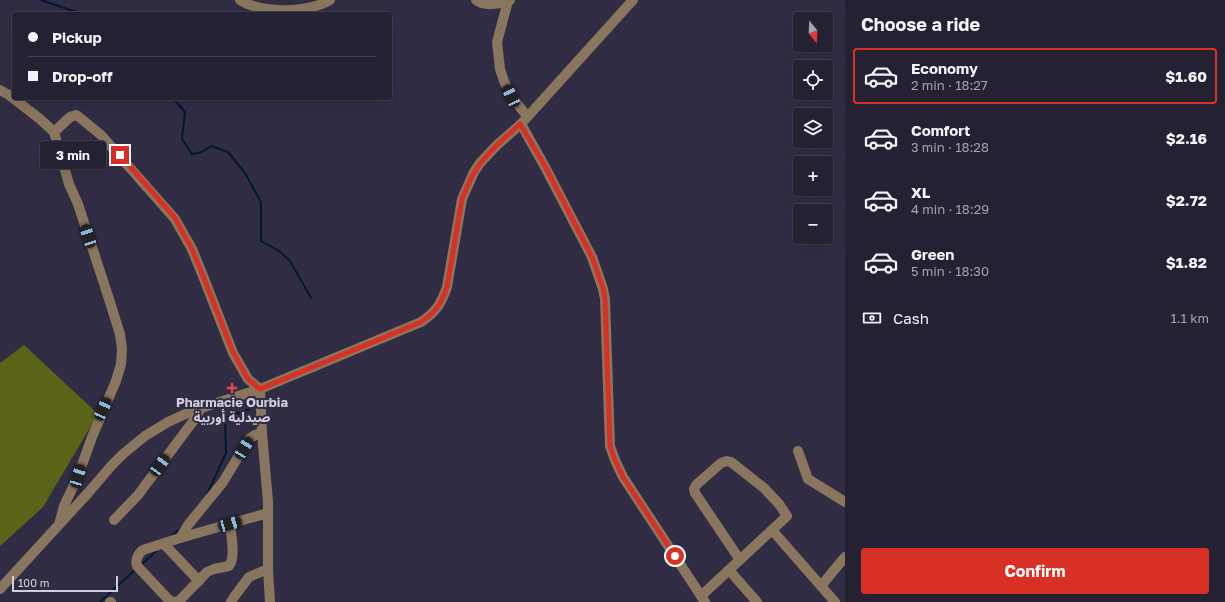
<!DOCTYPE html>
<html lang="en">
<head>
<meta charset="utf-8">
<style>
	:root { --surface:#242133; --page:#2c293b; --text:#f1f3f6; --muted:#a3a3ac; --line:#413e4e; --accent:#d93025 }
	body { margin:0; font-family:"Golos Text","Noto Sans Arabic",sans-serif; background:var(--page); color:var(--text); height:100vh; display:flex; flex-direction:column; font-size:15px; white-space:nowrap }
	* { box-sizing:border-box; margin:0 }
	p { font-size:13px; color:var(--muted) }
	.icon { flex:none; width:22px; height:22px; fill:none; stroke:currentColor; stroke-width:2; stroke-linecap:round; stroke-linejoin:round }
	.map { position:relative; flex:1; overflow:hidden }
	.drawer { display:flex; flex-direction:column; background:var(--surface); width:380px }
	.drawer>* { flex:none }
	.guide { position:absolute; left:12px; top:12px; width:380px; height:88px; border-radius:4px; box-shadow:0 4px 16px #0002,0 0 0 1px var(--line); display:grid; align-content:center; height:88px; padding:0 16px; background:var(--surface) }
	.needle { width:26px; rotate:162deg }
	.tools { position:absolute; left:793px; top:12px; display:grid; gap:8px }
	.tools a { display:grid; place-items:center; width:40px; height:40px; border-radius:4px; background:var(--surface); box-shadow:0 4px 16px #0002,0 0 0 1px var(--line); font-size:20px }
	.scale { position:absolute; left:12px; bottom:10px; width:106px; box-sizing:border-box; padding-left:4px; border:2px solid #d1cfde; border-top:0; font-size:11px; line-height:14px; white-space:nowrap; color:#d1cfde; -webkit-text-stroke:3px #302c44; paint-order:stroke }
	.end { position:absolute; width:18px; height:18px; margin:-9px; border:5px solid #d93025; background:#fff; box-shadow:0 0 0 2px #fff }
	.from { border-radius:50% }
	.bubble { position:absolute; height:28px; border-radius:4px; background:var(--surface); box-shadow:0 4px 16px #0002,0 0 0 1px var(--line); font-size:13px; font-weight:700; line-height:28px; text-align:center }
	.car { position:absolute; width:12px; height:24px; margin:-12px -6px; border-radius:5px; box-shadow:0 0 3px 1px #0007; background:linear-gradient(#222 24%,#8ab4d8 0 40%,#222 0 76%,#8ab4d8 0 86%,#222 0) }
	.guide b { display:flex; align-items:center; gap:14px; height:38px; font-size:15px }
	.guide b+b { border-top:1px solid var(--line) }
	.guide i { width:10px; height:10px; background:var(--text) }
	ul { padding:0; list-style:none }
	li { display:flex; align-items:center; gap:12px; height:56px; margin:0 8px 6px; padding:0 8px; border:2px solid transparent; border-radius:4px }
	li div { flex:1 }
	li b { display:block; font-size:15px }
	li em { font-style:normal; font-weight:700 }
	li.current { border-color:var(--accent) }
	li>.icon { width:36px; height:36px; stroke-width:1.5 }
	h2 { padding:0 16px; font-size:18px; line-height:48px }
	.pay { display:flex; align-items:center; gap:10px; height:44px; padding:0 16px; font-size:15px }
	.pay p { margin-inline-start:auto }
	.cta { display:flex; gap:8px; margin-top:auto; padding:8px 16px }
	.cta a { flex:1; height:46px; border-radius:4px; background:var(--accent); color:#fff; font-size:16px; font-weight:700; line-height:46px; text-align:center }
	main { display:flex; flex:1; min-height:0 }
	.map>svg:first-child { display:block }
	.forest { fill:#5b6316 }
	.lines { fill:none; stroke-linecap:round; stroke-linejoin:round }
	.stream { stroke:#001830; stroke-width:2 }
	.minor { stroke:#8a765e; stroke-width:10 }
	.route { stroke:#d93025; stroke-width:5 }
	.health-dot { fill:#e0444e; stroke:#302c44; stroke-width:1.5 }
	.labels { text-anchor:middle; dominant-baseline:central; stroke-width:4; stroke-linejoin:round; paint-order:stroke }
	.poi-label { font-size:13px; font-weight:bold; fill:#d1cfde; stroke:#302c44 }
</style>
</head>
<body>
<main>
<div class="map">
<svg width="845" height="602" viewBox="0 0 845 602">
	<rect width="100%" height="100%" fill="#302c44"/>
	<path class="forest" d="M 24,345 L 98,414 L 43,507 L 0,546 L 0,363 Z"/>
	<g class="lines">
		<g class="stream">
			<path d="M 41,0 L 82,14"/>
			<path d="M 173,98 L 185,112 L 182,139 L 192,154 L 202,152 L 211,146 L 228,152 L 245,173 L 261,202 L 261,241 L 279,251 L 290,261 L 311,298"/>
			<path d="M 207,494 L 226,453 L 225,418 L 252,408"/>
			<path d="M 172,536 L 182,527"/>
			<path d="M 141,565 L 157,550"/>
			<path d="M 100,602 L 136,569"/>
		</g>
		<g class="minor">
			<path d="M 240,0 C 262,14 308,13 330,0"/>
			<path d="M 476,0 C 484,7 501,4 510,0"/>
			<path d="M 508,1 L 497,42 L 500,69 L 504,81 L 511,96 L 527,116"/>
			<path d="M 0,90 L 9,95 L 40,119 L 54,132 L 69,184 L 78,204 L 108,296 L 120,334 L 122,349 L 121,364 L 116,381 L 92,437 L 78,476 L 64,506 L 60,521"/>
			<path d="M 521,124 L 545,167 L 592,257 L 603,289 L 605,299 L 610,446 L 615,460 L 623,477 L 705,602"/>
			<path d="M 54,132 L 70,117 L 76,115 L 79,117 L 101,135 L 175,219 L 192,249 L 203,276 L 233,353 L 248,379 L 260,389 L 262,433 L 268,502 L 268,569 L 270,602"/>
			<path d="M 798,451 L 808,479 L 845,502"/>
			<path d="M 114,520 L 138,495 L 194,420 L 201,408"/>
			<path d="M 772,530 L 835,602"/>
			<path d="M 180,538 L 188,525 L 223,482 L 249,439 L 255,435 L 262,433"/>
			<path d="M 164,544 L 199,581"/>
			<path d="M 729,570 L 757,602"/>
			<path d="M 821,586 L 845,557"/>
			<path d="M 0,589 L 88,493 L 112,465 L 123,454 L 145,436 L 168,422 L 192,411 L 260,389 L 421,322 C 436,312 441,304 447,287 L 462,199 L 474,172 L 480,163 L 497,145 L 521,124 L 633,0"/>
			<path d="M 701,596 L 787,516 L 779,504 L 764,488 L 731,462 L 727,461 L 721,463 L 696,485 L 694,489 L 695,493 L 740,560"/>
			<path d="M 110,602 L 111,602"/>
			<path d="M 173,602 L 168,599 L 137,566 C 135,559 138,554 143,550 L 180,538 L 268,513"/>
			<path d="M 176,602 L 180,600 L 207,572 L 214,569 L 229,566 C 236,558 231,534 230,524"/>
			<path d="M 231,602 L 234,597 L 249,577 L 268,569"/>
		</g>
	</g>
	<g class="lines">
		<path class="route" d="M 120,155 L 175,218 L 192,249 L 203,276 L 233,352 L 248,379 L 260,389 L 421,322 C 436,312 441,304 447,287 L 462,199 C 466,190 469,181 474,173 C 484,155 505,138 520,124 L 545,166 L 592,257 L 603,288 L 605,300 L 610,446 L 615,460 L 623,477 L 675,556"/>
	</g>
	<path class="health-dot" d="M230 382h4v4h4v4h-4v4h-4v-4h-4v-4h4z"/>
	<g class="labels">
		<g class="poi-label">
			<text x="232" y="402">Pharmacie Ourbia<tspan x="232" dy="15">صيدلية أوربية</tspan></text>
		</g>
	</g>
</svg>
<div class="tools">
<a><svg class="needle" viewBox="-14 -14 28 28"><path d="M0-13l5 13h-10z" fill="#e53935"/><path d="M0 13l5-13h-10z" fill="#a3a3ac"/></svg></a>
<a><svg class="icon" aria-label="locate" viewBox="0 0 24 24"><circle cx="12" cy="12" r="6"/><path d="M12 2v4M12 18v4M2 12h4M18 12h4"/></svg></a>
<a><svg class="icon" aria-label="layers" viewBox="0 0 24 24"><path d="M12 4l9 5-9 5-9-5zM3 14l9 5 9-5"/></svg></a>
<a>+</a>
<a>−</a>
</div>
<div class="scale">100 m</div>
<i class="end from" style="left:675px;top:556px"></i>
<i class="end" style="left:120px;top:155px"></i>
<div class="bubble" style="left:40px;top:141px;width:66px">3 min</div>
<i class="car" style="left:511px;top:96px;rotate:335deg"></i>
<i class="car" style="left:88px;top:236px;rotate:342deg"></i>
<i class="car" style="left:103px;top:409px;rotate:24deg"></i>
<i class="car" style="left:244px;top:448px;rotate:31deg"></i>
<i class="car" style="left:160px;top:465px;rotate:36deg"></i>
<i class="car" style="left:78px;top:476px;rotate:17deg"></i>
<i class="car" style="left:230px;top:524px;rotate:74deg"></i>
<div class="guide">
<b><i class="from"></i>Pickup</b>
<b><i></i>Drop-off</b>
</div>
</div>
<section class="drawer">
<h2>Choose a ride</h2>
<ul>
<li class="current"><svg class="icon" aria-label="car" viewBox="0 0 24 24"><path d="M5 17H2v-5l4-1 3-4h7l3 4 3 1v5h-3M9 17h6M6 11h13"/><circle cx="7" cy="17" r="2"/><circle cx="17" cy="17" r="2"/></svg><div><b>Economy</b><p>2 min · 18:27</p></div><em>$1.60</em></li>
<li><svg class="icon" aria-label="car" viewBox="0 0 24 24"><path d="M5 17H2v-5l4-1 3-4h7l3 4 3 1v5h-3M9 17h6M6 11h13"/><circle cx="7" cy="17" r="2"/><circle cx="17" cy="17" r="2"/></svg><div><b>Comfort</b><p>3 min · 18:28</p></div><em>$2.16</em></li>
<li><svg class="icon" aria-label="car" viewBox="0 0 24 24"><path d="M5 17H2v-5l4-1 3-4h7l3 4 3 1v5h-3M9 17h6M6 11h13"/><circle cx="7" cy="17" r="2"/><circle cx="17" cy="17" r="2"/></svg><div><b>XL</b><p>4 min · 18:29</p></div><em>$2.72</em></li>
<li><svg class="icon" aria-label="car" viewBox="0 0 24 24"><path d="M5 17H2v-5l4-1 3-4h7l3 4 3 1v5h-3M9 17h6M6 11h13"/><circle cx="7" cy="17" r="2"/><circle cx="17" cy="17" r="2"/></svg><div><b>Green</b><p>5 min · 18:30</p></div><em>$1.82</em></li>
</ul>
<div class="pay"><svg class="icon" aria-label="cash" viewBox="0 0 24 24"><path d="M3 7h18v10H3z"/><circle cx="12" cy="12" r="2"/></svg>Cash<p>1.1 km</p></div>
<div class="cta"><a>Confirm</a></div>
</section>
</main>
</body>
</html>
